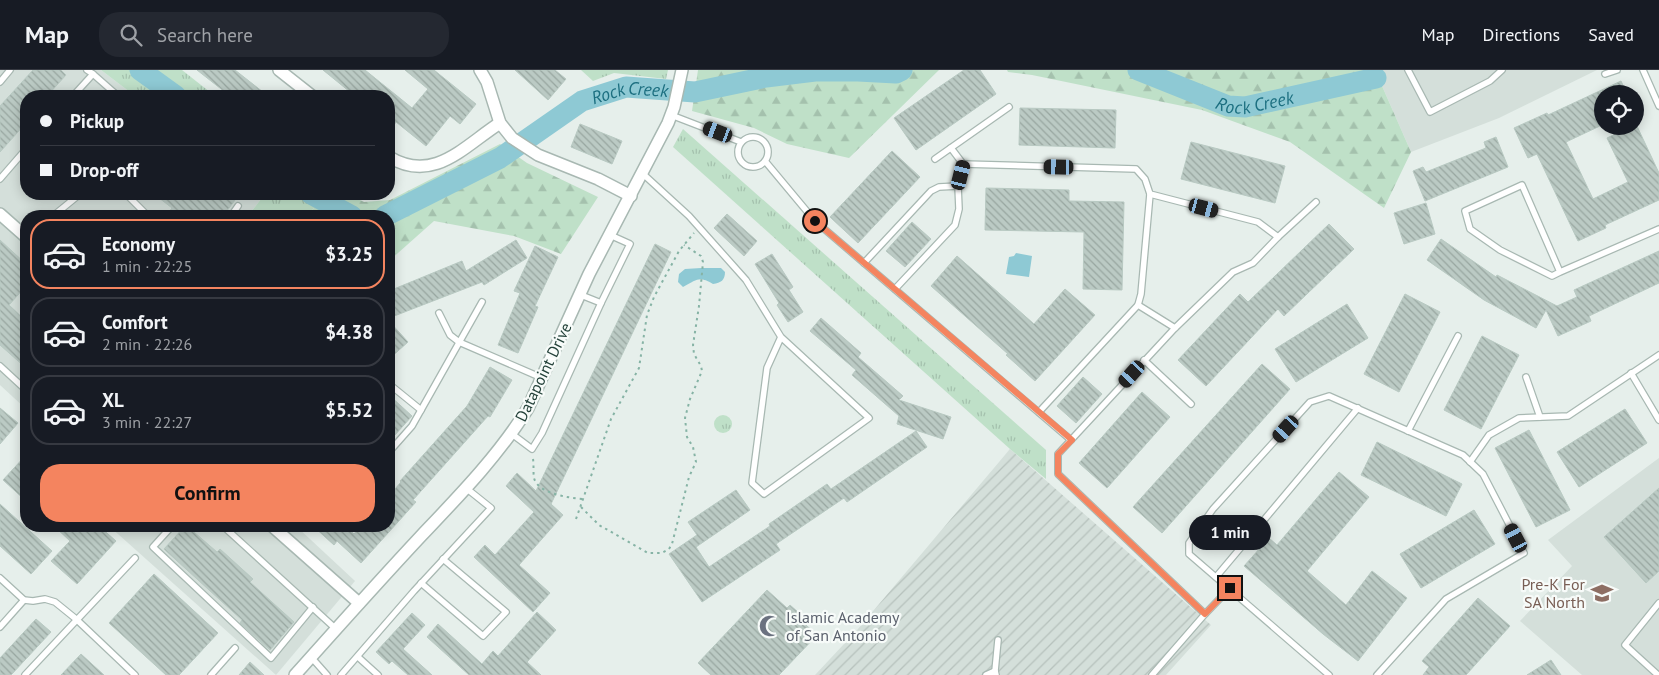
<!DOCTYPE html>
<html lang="en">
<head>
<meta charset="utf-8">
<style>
	:root { --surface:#171b24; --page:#242831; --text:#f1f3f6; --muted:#9ea1a6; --line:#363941; --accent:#f4845f }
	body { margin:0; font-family:"PT Sans",sans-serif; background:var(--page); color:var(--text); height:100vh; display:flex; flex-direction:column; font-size:19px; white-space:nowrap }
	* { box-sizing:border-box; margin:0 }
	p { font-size:16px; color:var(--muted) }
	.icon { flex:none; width:28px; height:28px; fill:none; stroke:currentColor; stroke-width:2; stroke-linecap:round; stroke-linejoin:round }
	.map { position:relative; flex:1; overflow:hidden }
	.side { position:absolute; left:20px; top:140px; width:375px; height:322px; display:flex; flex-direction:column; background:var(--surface); border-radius:20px; box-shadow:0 2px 12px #0003 }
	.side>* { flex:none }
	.hud { position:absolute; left:20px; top:20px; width:375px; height:110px; border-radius:20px; box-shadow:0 2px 12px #0003; display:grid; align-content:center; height:110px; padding:0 20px; background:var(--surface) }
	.buttons { position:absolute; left:1594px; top:15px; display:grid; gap:10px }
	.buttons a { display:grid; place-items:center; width:50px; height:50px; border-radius:50%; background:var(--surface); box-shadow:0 2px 12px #0003; font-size:25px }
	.end { position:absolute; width:22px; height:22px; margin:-11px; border:6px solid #f4845f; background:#111; box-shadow:0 0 0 2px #111 }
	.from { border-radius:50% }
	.bubble { position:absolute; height:35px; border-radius:18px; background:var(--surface); box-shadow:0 2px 12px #0003; font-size:16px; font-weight:700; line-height:35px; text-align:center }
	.car { position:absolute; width:15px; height:30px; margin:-15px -8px; border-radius:6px; box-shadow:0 0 4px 1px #0007; background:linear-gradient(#222 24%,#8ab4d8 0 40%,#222 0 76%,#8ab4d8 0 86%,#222 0) }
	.hud b { display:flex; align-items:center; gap:18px; height:48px; font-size:19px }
	.hud b+b { border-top:1px solid var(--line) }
	.hud i { width:12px; height:12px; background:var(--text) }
	ul { padding:9px 0 0; list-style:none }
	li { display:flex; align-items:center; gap:15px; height:70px; margin:0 10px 8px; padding:0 10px; border:2px solid var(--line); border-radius:20px }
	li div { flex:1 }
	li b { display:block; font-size:19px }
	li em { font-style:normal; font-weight:700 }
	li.on { border-color:var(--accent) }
	li>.icon { width:45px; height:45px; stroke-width:1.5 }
	.cta { display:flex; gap:10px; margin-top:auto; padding:10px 20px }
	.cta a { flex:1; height:58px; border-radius:20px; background:var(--accent); color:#111; font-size:20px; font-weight:700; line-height:58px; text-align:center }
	header { display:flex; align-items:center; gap:30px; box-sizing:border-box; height:70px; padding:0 25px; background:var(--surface); border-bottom:1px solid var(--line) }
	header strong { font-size:24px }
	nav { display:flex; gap:28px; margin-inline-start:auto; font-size:18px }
	.search { width:350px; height:45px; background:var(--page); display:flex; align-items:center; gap:12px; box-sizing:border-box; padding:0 18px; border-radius:20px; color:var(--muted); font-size:19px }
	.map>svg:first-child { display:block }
	.built { fill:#d4dfda }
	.industrial { fill:url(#industrial-furrows) }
	.grass { fill:url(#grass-tufts) }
	.forest { fill:url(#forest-firs) }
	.water { fill:#8ec9d4 }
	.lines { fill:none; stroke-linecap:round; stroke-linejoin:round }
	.river { stroke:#8ec9d4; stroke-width:21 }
	.building { fill:url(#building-back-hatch); stroke:#b8c9c2 }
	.service-casing { stroke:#a8b8b2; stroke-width:8 }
	.minor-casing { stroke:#a8b8b2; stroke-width:14 }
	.path { stroke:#86b3a5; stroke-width:2; stroke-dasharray:2.5 4; stroke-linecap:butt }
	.service { stroke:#fff; stroke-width:5.5 }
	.minor { stroke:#fff; stroke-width:11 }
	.route { stroke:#f4845f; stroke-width:6 }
	.labels { text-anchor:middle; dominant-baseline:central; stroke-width:4.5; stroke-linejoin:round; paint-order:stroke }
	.street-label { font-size:16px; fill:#24423a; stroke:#f7fbf9 }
	.education-label { font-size:16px; fill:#785e54; stroke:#f7fbf9; text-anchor:end }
	.worship-label { font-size:16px; fill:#5b616d; stroke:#f7fbf9; text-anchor:start }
	.water-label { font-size:18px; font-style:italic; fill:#1c6f80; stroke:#f7fbf9 }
</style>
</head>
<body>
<header>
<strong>Map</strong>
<div class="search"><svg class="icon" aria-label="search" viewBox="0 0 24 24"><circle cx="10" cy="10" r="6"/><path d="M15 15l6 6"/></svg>Search here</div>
<nav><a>Map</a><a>Directions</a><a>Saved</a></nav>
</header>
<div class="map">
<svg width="1659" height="605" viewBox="0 0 1659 605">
	<defs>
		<pattern id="industrial-furrows" width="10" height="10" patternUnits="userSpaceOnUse" patternTransform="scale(1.25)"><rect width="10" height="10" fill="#d4dfda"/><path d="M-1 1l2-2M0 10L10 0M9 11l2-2" fill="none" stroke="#b6c1bc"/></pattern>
		<pattern id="grass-tufts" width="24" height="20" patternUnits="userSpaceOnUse" patternTransform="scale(1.25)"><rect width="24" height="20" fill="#bfe0c8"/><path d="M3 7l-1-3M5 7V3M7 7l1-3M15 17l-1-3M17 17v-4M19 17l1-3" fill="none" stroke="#a4c1ad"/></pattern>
		<pattern id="forest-firs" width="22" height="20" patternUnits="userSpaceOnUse" patternTransform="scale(1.25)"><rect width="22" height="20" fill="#bfe0c8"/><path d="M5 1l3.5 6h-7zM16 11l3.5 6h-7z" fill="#a4c1ad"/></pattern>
		<pattern id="building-back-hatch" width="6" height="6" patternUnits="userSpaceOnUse" patternTransform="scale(1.25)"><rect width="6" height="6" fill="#bbcac4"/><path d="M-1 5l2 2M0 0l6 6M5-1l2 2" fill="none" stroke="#98a6a0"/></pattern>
	</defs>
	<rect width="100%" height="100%" fill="#e6efeb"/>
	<g class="built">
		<path d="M 0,0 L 101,0 L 135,26 L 26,26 L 26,124 L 264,125 L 248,146 L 26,146 L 26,339 L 0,315 Z"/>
		<path d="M 1375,0 L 1597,0 L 1499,48 L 1411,82 Z"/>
		<path d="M 1659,388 L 1659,605 L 1582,605 L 1520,551 L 1572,496 L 1548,470 Z"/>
		<path d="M 109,456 L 296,456 L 355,511 L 276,605 Z"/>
	</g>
	<path class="industrial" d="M 1010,379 L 1211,555 L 1166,605 L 815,605 L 858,559 Z"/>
	<g class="grass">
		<path d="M 101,0 L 182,0 L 215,26 L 135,26 Z"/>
		<path d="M 581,0 L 668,0 L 666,9 L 614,3 L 593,11 Z"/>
		<path d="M 683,59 L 1046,380 L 1046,409 L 1010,379 L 673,77 Z"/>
		<path d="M 262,124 L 324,124 L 308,146 L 248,146 L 264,125 Z"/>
		<circle cx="723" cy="354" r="9"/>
	</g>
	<g class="forest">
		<path d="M 698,0 L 939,0 L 849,88 L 787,74 L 754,58 L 692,41 Z"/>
		<path d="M 1007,0 L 1375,0 L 1411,82 L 1384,138 L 1290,72 L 1202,40 L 1032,5 L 1008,2 Z"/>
		<path d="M 500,74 L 527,93 L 598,127 L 561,184 L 514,166 L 434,151 L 389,191 L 389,146 L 308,146 L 324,124 L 348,124 L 364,132 L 390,130 Z"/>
	</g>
	<g class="water">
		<path d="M 1016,183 L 1032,186 L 1029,207 L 1006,204 L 1009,187 L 1014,186 Z"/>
		<path d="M 701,198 L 721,198 L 725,202 C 725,210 721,213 713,214 C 699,206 698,209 683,217 L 678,212 L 679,204 L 685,199 Z"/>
	</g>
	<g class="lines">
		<g class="river">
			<path d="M 140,0 L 176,26"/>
			<path id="s1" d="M 1138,0 L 1228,36 L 1245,37 L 1376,8"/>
			<path d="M 311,124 L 352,146"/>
			<path id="s2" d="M 385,146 L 500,88 L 582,31 L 626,17 L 695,22 L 766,7 L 815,1 L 858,1 L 896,3 L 902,0"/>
		</g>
	</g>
	<g class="building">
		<path d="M 33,0 L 61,0 L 66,5 L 47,26 L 26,26 L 26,53 L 0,82 L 0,36 Z"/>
		<path d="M 197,0 L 235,0 L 268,26 L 230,26 Z"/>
		<path d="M 323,0 L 365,0 L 412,38 L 428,19 L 405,0 L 434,0 L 476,34 L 460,54 L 450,46 L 426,76 L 396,52 L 389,62 L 389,26 L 355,26 Z"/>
		<path d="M 515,0 L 555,0 L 566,9 L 548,30 Z"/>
		<path d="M 964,0 L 980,0 L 996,24 L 916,80 L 894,48 Z"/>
		<path d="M 1621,11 L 1627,24 L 1602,24 L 1602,55 L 1566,72 L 1593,129 L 1628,112 L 1607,68 L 1632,56 L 1635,56 L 1636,54 L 1659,103 L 1659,130 L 1605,155 L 1606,158 L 1578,171 L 1537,84 L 1528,88 L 1514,58 L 1547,43 L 1548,45 Z"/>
		<path d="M 1020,38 L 1116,40 L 1115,78 L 1019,75 Z"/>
		<path d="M 580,54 L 622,71 L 612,94 L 571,77 Z"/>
		<path d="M 1496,67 L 1508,97 L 1425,131 L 1413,101 L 1423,97 L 1426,102 L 1486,78 L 1484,72 Z"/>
		<path d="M 1191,72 L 1285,96 L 1275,133 L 1181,109 Z"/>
		<path d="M 892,81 L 920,107 L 858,173 L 830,147 Z"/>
		<path d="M 986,118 L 1069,120 L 1069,131 L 1124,132 L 1122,220 L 1083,219 L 1084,162 L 985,160 Z"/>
		<path d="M 154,124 L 227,124 L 235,130 L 223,146 L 174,146 L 169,142 L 172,138 Z"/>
		<path d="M 1426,133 L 1435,164 L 1404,174 L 1394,143 Z"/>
		<path d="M 727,144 L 757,171 L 744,186 L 714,158 Z"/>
		<path d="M 912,152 L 931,169 L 905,197 L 886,181 Z"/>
		<path d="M 1329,154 L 1354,179 L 1284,246 L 1278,239 L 1206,316 L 1178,290 L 1240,224 L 1248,232 Z"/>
		<path d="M 1441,169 L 1496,207 L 1497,205 L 1557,236 L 1577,227 L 1574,220 L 1659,181 L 1659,213 L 1589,246 L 1591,251 L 1558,266 L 1546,240 L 1536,258 L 1484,230 L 1427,190 Z"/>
		<path d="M 0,170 L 26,194 L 26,216 L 9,235 L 26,251 L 26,298 L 0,275 Z"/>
		<path d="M 516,170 L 527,188 L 484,215 L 482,212 L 389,248 L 389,221 L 462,191 L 466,201 Z"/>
		<path d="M 655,174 L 671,182 L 551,434 L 563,445 L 519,495 L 550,523 L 533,542 L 474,487 L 485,475 L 495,485 L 534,442 L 506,416 L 517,403 L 536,421 Z"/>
		<path d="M 535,176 L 558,187 L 535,236 L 538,237 L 518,283 L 498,275 L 520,223 L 514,221 Z"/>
		<path d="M 772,184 L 793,217 L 789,220 L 803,242 L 788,252 L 777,235 L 779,233 L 755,194 Z"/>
		<path d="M 957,186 L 1034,254 L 1065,219 L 1095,245 L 1035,311 L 1006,285 L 1008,284 L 931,216 Z"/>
		<path d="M 1405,224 L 1440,242 L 1399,322 L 1364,304 Z"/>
		<path d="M 1347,234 L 1368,268 L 1296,312 L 1275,279 Z"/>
		<path d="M 821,248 L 861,283 L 858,287 L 903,326 L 899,330 L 951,347 L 943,369 L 897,354 L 899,346 L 852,305 L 856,300 L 810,261 Z"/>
		<path d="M 389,251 L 408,272 L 389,289 Z"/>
		<path d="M 1482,266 L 1519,285 L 1481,359 L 1444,340 Z"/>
		<path d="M 1262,294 L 1290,319 L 1162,463 L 1133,437 Z"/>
		<path d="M 490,297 L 512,310 L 490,347 L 488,346 L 413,430 L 416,432 L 361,493 L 337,471 L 334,475 L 313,456 L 345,456 L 354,464 L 361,456 L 389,456 L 389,426 L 401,412 L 400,411 L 467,336 Z"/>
		<path d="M 1083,307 L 1102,324 L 1076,353 L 1057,336 Z"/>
		<path d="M 1142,322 L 1170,347 L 1107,418 L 1079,393 Z"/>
		<path d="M 389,325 L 412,346 L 394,366 L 389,360 Z"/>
		<path d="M 0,338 L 18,353 L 0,374 Z"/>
		<path d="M 1625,339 L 1647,373 L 1579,417 L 1557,382 Z"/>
		<path d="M 1529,360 L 1570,440 L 1536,457 L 1495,378 Z"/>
		<path d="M 916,361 L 927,377 L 847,432 L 844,428 L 776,474 L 780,480 L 702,532 L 669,484 L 697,465 L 688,452 L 736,420 L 750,440 L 696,477 L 709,497 L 770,456 L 769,454 L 827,414 L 831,419 Z"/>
		<path d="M 1377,372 L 1462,414 L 1446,446 L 1361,405 Z"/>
		<path d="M 26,385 L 26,431 L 3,410 Z"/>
		<path d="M 1339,402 L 1369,427 L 1307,501 L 1346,535 L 1372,501 L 1407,528 L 1358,591 L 1323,564 L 1244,496 L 1269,468 L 1277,475 Z"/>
		<path d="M 1659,418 L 1659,501 L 1646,513 L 1604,467 Z"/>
		<path d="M 0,434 L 52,481 L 31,504 L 0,476 Z"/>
		<path d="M 1474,440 L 1495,474 L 1421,518 L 1400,484 Z"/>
		<path d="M 54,456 L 99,456 L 116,471 L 77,514 L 51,491 L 70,471 Z"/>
		<path d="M 185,456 L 187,456 L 217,482 L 220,479 L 253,509 L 250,512 L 294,552 L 270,580 L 240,553 L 242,550 L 164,479 Z"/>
		<path d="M 154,504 L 218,563 L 179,605 L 166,605 L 109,553 Z"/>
		<path d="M 767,520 L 787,538 L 790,535 L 799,543 L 796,546 L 817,565 L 779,605 L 711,605 L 698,593 Z"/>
		<path d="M 1478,528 L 1510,556 L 1466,605 L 1423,605 L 1429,597 L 1422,591 Z"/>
		<path d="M 537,542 L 556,560 L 527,592 L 541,605 L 469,605 L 427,567 L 438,554 L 482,594 L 493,581 L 498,586 Z"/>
		<path d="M 412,543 L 425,555 L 403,579 L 432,605 L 408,605 L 392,591 L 389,594 L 376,582 Z"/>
		<path d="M 36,549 L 51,562 L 11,605 L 0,605 L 0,588 Z"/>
		<path d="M 81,584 L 104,605 L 61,605 Z"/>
		<path d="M 1551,590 L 1561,605 L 1527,605 Z"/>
		<path d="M 250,592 L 264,605 L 239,605 Z"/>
	</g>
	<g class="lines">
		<g class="service-casing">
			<g id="service">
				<path d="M 1408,0 L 1430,42 L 1490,11 L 1502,0"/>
				<path d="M 1643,0 L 1659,36"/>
				<path d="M 93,4 L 118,26"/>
				<path d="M 1605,4 L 1617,0"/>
				<path d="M 0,12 L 10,0"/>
				<path d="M 73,26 L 93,4 L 87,0"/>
				<path d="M 671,45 L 741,72"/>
				<circle cx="753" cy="82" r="15"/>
				<path d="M 951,78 L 963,94"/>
				<path d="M 935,89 L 1009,37"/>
				<path d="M 765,91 L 815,151 L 1071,370"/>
				<path d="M 642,103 L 689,146 L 746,210 L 781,267 L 767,298 L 752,413 L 764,424 L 869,348 L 781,267"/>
				<path d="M 0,109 L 26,79"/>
				<path d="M 126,124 L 148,146"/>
				<path d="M 53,146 L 80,124"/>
				<path d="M 231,146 L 238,136"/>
				<path d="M 1278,167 L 1316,132"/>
				<path d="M 864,193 L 931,121 L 939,117 L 958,116"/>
				<path d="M 1560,202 L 1522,115 L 1465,141 L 1470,159 L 1500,180 L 1552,206 L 1560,202 L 1659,159"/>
				<path d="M 895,219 L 955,155 L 959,139 L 958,116 L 963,94 L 1136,99 L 1145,109 L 1150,124 L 1258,152 L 1278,167 L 1253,193 L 1233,202 L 1175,258 L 1058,384 L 1058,404 L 1205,544 L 1230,518"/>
				<path d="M 581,225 L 601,233"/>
				<path d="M 1138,235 L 1175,258"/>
				<path d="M 439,243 L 450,265 L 459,272 L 542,308"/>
				<path d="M 1144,290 L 1191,334"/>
				<path d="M 0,296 L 26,320"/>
				<path d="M 1631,303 L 1659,350"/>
				<path d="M 1526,307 L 1540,347"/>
				<path d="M 389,314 L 421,340"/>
				<path d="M 1039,342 L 1138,235 L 1141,224 L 1150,124"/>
				<path d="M 1408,361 L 1458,266"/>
				<path d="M 512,364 L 532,379 L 542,363 L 601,233 L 630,174 L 610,165"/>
				<path d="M 389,382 L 412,356 L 482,232"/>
				<path d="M 1470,392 L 1489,365 L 1519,348 L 1568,346 L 1659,285"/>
				<path d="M 172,456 L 153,477 L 271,588 L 313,537"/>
				<path d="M 223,456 L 336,559"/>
				<path d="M 1216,507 L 1358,338"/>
				<path d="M 0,508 L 24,530 L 33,531 L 45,529 L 55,532 L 76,549 L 135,605"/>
				<path d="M 421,513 L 483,566 L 506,542 L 443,489"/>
				<path d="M 0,557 L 24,530"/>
				<path d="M 311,587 L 327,605"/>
				<path d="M 358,587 L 378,605"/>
				<path d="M 25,605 L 135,488"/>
				<path d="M 211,605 L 235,578"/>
				<path d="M 341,605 L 414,521 L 491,438 L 466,418"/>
				<path d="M 986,605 L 995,601"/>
				<path d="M 996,605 L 995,601 L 998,570"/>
				<path d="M 1152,605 L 1205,544"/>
				<path d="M 1329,605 L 1189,484 L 1189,473 L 1213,439 L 1310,332 L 1329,326 L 1463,385 L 1483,404 L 1524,483 L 1446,529 L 1377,605"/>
				<path d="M 1658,605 L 1625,575 L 1659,533"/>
			</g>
		</g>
		<g class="minor-casing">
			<g id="minor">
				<path d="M 279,0 L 312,26"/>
				<path d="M 480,0 L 487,12 L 500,53 L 512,68 L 538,85 L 598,109 L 631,126"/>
				<path d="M 389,87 C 434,114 464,76 500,53"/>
				<path d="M 0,144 L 26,167"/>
				<path d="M 272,456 L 359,533"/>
				<path d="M 295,605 C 337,558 378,512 421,466 C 459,426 499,385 528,338 L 589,204 L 668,53 L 674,37 L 682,0"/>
			</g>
		</g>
		<g class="path">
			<path d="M 533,389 C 534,395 533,402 534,408 C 538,424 570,428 583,429"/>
			<path d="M 581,437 L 599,455 L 648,483 L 662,483 L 669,479 L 672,474 L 689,407 L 696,392 L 693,377 L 687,367 L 685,348 L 690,329 L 702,301 L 701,296 L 694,284 L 693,275 L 699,236 L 703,192 L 701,186 L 684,175"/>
			<path d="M 576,449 L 611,349 L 639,298 L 647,245 L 654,227 L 679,181 L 694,163"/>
		</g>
		<use href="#service" class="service"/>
		<use href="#minor" class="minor"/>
	</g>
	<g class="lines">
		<path class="route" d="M 815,151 L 1072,370 L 1058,384 L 1058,404 L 1205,544 L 1230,518"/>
	</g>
	<defs>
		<g id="school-bare" transform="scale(1.725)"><path d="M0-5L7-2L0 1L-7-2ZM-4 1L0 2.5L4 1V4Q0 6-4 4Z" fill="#8d6e63" stroke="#f7fbf9" stroke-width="2.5" paint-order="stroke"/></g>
		<g id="mosque-bare" transform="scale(1.725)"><path d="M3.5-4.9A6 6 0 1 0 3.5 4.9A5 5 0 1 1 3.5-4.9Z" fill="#6b7280" stroke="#f7fbf9" stroke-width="2.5" paint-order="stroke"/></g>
	</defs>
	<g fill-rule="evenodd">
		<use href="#school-bare" x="1602" y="523"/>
		<use href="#mosque-bare" x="770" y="556"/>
	</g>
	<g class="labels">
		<g class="street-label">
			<text transform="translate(543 302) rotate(-64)">Datapoint Drive</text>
		</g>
		<g class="education-label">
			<text x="1585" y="514">Pre-K For<tspan x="1585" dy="18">SA North</tspan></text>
		</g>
		<g class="worship-label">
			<text x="786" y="547">Islamic Academy<tspan x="786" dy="18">of San Antonio</tspan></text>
		</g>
		<g class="water-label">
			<text stroke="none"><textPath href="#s2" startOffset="278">Rock Creek</textPath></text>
			<text stroke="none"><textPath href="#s1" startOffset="124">Rock Creek</textPath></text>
		</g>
	</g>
</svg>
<div class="buttons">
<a><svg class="icon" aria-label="locate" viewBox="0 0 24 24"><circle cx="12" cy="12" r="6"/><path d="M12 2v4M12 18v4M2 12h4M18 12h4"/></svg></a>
</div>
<i class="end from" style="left:815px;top:151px"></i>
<i class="end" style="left:1230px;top:518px"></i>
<div class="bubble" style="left:1189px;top:445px;width:82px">1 min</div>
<i class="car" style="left:718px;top:62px;rotate:291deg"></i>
<i class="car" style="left:1059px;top:97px;rotate:271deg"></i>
<i class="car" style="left:961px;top:105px;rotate:14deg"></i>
<i class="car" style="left:1204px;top:138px;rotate:105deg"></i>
<i class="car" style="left:1132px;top:304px;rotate:222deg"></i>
<i class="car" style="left:1286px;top:359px;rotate:222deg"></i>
<i class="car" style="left:1516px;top:468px;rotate:332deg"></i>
<div class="hud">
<b><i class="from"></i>Pickup</b>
<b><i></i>Drop-off</b>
</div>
<section class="side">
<ul>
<li class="on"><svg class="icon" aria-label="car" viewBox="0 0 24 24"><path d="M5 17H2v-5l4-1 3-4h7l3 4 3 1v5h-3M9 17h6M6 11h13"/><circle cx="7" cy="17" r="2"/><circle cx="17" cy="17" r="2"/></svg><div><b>Economy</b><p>1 min · 22:25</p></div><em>$3.25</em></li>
<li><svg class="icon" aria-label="car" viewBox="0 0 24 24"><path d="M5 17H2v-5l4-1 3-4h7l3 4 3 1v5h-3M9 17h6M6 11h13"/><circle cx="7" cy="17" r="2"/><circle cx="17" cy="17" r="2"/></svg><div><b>Comfort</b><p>2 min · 22:26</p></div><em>$4.38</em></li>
<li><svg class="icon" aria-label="car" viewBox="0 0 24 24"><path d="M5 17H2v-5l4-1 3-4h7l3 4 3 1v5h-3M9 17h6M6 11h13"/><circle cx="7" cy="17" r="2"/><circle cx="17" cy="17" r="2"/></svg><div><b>XL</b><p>3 min · 22:27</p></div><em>$5.52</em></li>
</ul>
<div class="cta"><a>Confirm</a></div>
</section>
</div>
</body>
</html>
